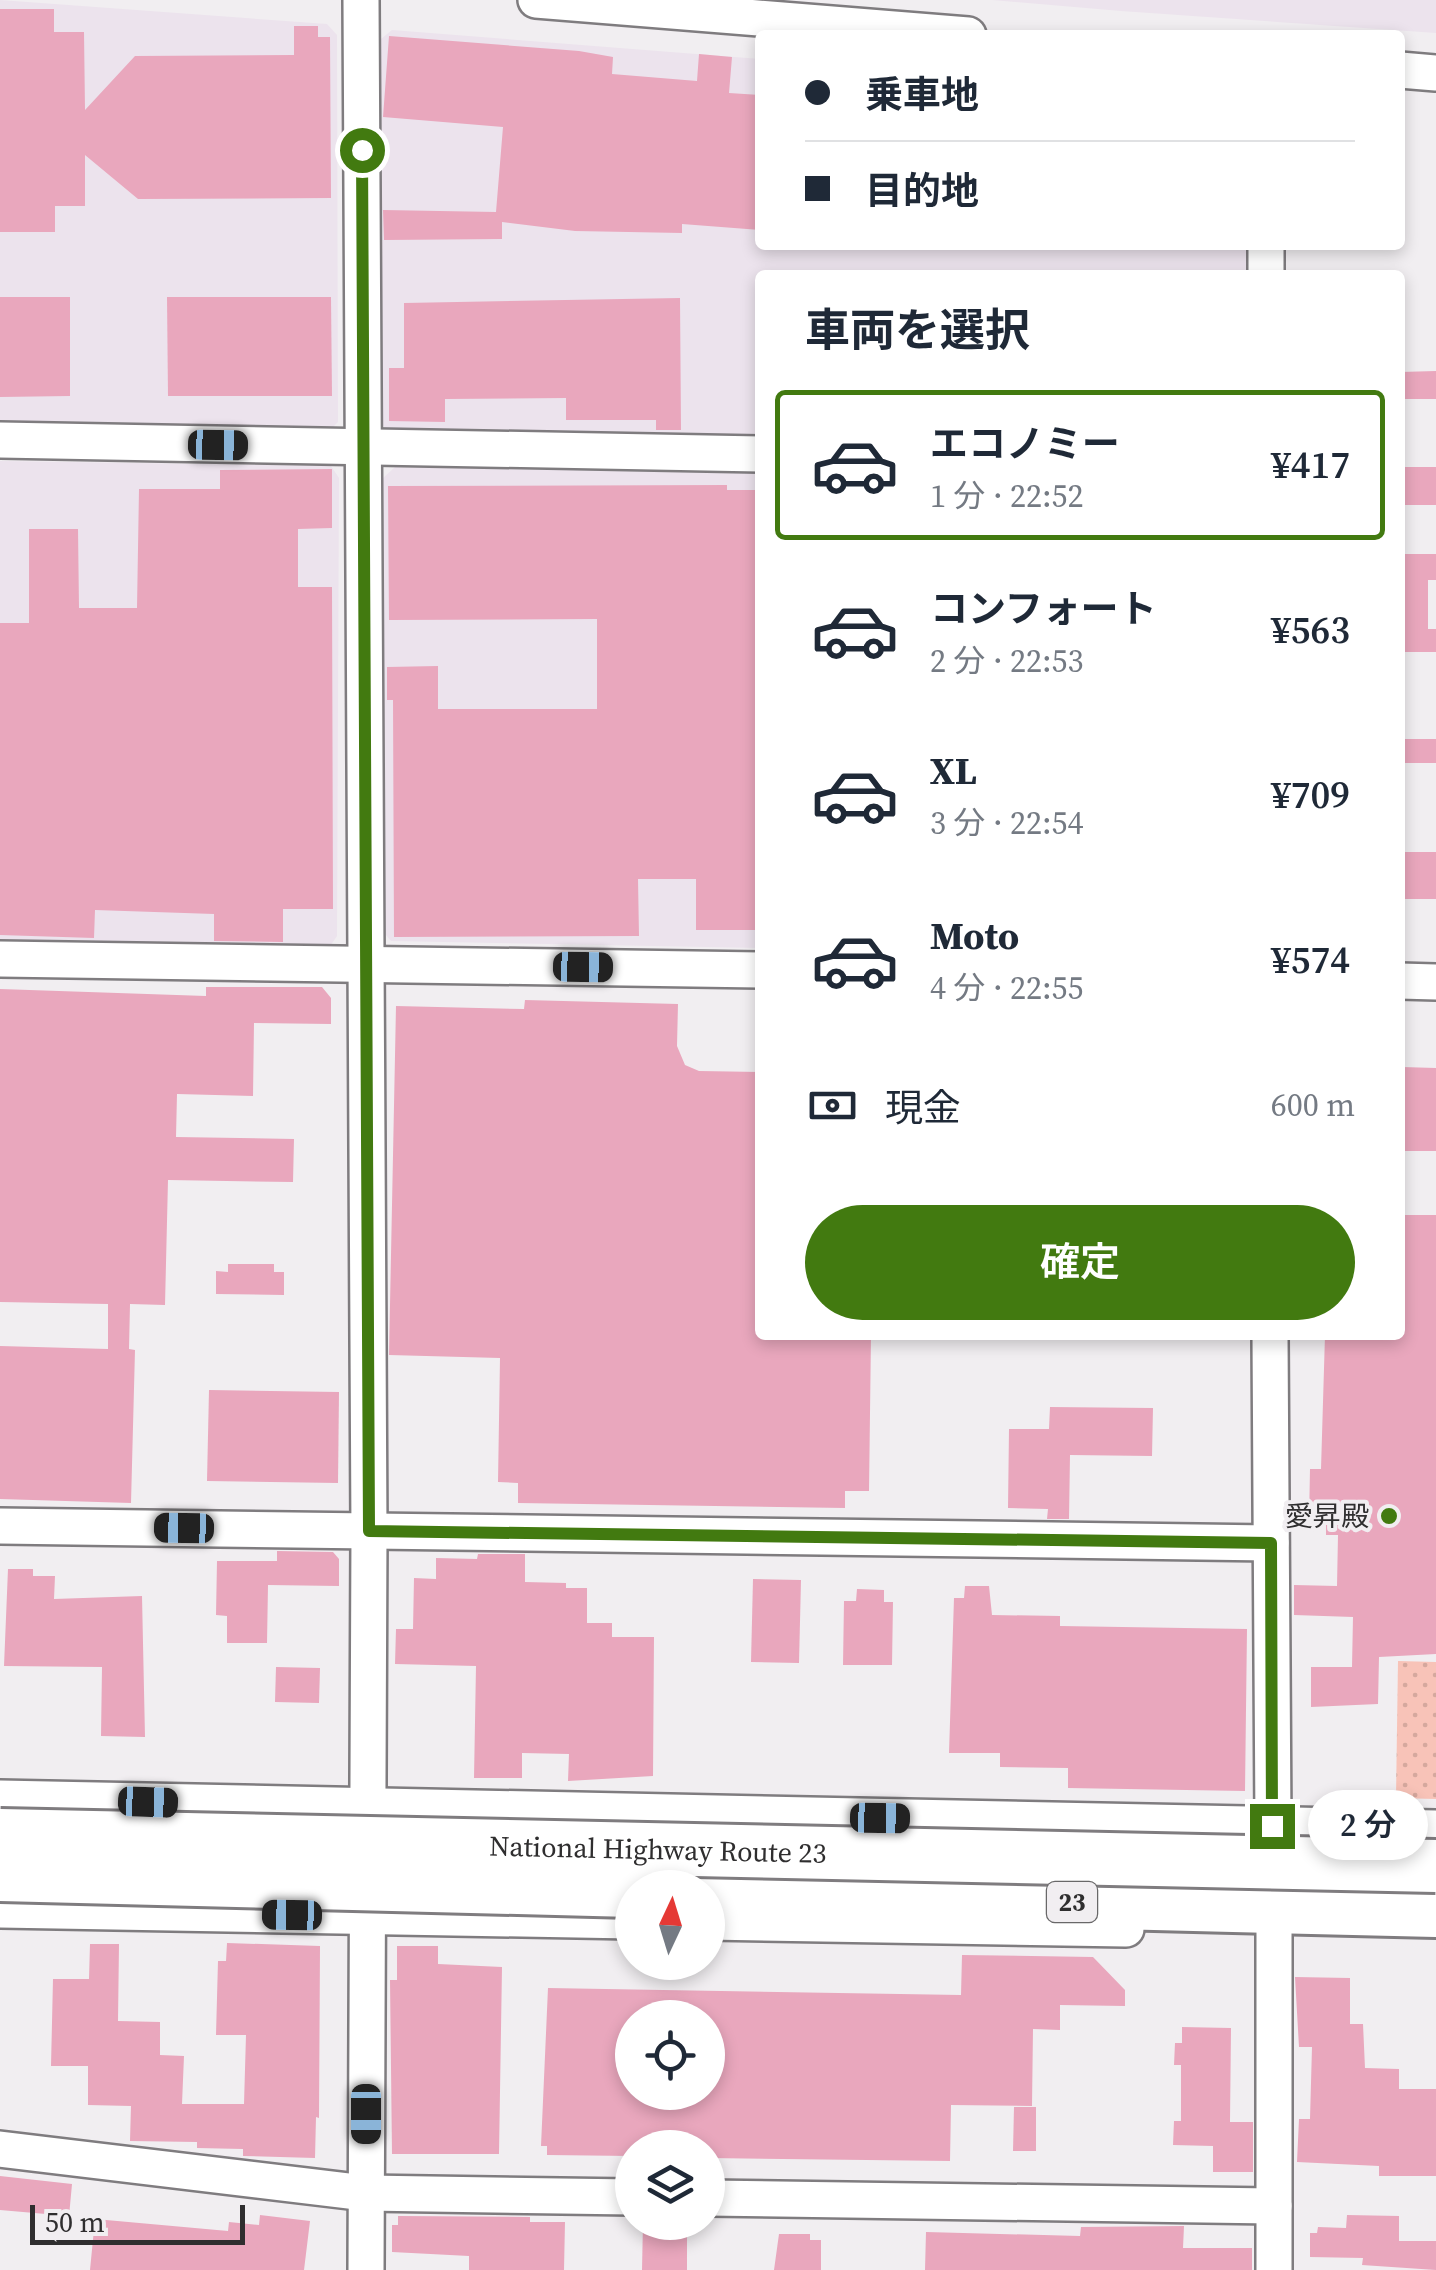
<!DOCTYPE html>
<html lang="ja">
<head>
<meta charset="utf-8">
<style>
	:root { --surface:#fff; --page:#f2f2f3; --text:#1f2937; --muted:#747a83; --line:#e0e1e3; --accent:#427a10 }
	body { margin:0; font-family:"Source Serif 4","Noto Sans JP",serif; background:var(--page); color:var(--text); height:100vh; display:flex; flex-direction:column; font-size:38px; white-space:nowrap }
	* { box-sizing:border-box; margin:0 }
	p { font-size:32px; color:var(--muted) }
	.icon { flex:none; width:55px; height:55px; fill:none; stroke:currentColor; stroke-width:2; stroke-linecap:round; stroke-linejoin:round }
	.map { position:relative; flex:1; overflow:hidden }
	.panel { position:absolute; left:755px; top:270px; width:650px; height:1070px; display:flex; flex-direction:column; background:var(--surface); border-radius:10px; box-shadow:0 5px 15px #0003 }
	.panel>* { flex:none }
	.guide { position:absolute; left:755px; top:30px; width:650px; height:220px; border-radius:10px; box-shadow:0 5px 15px #0003; display:grid; align-content:center; height:220px; padding:0 50px; background:var(--surface) }
	.needle { width:65px; rotate:4deg }
	.tools { position:absolute; left:615px; top:1870px; display:grid; gap:20px }
	.tools a { display:grid; place-items:center; width:110px; height:110px; border-radius:50%; background:var(--surface); box-shadow:0 5px 15px #0003; font-size:50px }
	.scale { position:absolute; left:30px; bottom:25px; width:215px; box-sizing:border-box; padding-left:10px; border:5px solid #2f2e2f; border-top:0; font-size:28px; line-height:35px; white-space:nowrap; color:#2f2e2f; -webkit-text-stroke:8px #f1eef1; paint-order:stroke }
	.end { position:absolute; width:45px; height:45px; margin:-22px; border:12px solid #427a10; background:#fff; box-shadow:0 0 0 5px #fff }
	.from { border-radius:50% }
	.bubble { position:absolute; height:70px; border-radius:35px; background:var(--surface); box-shadow:0 5px 15px #0003; font-size:32px; font-weight:600; line-height:70px; text-align:center }
	.car { position:absolute; width:30px; height:60px; margin:-30px -15px; border-radius:12px; box-shadow:0 0 8px 2px #0007; background:linear-gradient(#222 24%,#8ab4d8 0 40%,#222 0 76%,#8ab4d8 0 86%,#222 0) }
	.guide b { display:flex; align-items:center; gap:35px; height:95px; font-size:38px }
	.guide b+b { border-top:2px solid var(--line) }
	.guide i { width:25px; height:25px; background:var(--text) }
	ul { padding:0; list-style:none }
	li { display:flex; align-items:center; gap:30px; height:150px; margin:0 20px 15px; padding:0 30px; border:5px solid transparent; border-radius:10px }
	li div { flex:1 }
	li b { display:block; font-size:38px }
	li em { font-style:normal; font-weight:600 }
	li.current { border-color:var(--accent) }
	li>.icon { width:90px; height:90px; stroke-width:1.5 }
	h2 { padding:0 50px; font-size:45px; line-height:120px }
	.pay { display:flex; align-items:center; gap:25px; height:110px; padding:0 50px; font-size:38px }
	.pay p { margin-inline-start:auto }
	.cta { display:flex; gap:20px; margin-top:auto; padding:20px 50px }
	.cta a { flex:1; height:115px; border-radius:60px; background:var(--accent); color:#fff; font-size:40px; font-weight:600; line-height:115px; text-align:center }
	.map>svg:first-child { display:block }
	.built { fill:#ece3ed }
	.green { fill:url(#green-dots) }
	.building { fill:#e9a7bd; fill-rule:evenodd }
	.lines { fill:none; stroke-linecap:round; stroke-linejoin:round }
	.minor-casing { stroke:#7f7c7f; stroke-width:40 }
	.highway-casing { stroke:#7f7c7f; stroke-width:58 }
	.minor { stroke:#fff; stroke-width:35 }
	.highway { stroke:#fff; stroke-width:52 }
	.highway-bridge-casing { stroke:#7f7c7f; stroke-width:58; stroke-linecap:butt }
	.highway-bridge { stroke:#fff; stroke-width:52 }
	.route { stroke:#427a10; stroke-width:12 }
	.poi-dot { fill:#427a10; stroke:#f1eef1; stroke-width:4 }
	.labels { text-anchor:middle; dominant-baseline:central; stroke-width:8; stroke-linejoin:round; paint-order:stroke }
	.shield { fill:#f1eef1; stroke:#696869; stroke-width:2.5 }
	.shield-label { font-size:25px; font-weight:bold; fill:#2f2e2f }
	.poi-label { font-size:28px; fill:#2f2e2f; stroke:#f1eef1; text-anchor:end }
	.street-label { font-size:28px; fill:#2f2e2f; stroke:#f1eef1 }
</style>
</head>
<body>
<div class="map">
<svg width="1436" height="2270" viewBox="0 0 1436 2270">
	<defs>
		<pattern id="green-dots" width="8" height="8" patternUnits="userSpaceOnUse" patternTransform="scale(2.5)"><rect width="8" height="8" fill="#f8c3b8"/><path d="M2 2h.1M6 6h.1" fill="none" stroke="#d5a89e" stroke-width="1.8" stroke-linecap="round"/></pattern>
	</defs>
	<rect width="100%" height="100%" fill="#f1eef1"/>
	<g class="built">
		<path d="M 0,0 L 327,24 L 337,35 L 338,422 L 329,431 L 0,425 Z"/>
		<path d="M 992,0 L 1436,0 L 1436,33 L 1121,11 Z"/>
		<path d="M 392,30 L 760,59 L 760,245 L 1249,245 L 1249,275 L 760,275 L 760,439 L 391,433 L 379,422 L 381,39 Z"/>
		<path d="M 0,461 L 331,466 L 339,478 L 337,936 L 328,949 L 0,942 Z"/>
		<path d="M 395,467 L 760,472 L 760,948 L 391,941 L 381,929 L 382,479 Z"/>
	</g>
	<path class="green" d="M 1398,1661 L 1436,1662 L 1436,1799 L 1396,1798 Z"/>
	<g class="building">
		<path d="M 0,9 L 54,9 L 54,32 L 84,32 L 85,110 L 135,56 L 294,55 L 294,26 L 318,26 L 318,37 L 330,37 L 331,198 L 138,199 L 85,155 L 85,206 L 55,206 L 55,232 L 0,232 Z"/>
		<path d="M 389,36 L 579,51 L 613,57 L 612,74 L 697,81 L 699,54 L 732,57 L 729,93 L 760,95 L 760,230 L 682,224 L 682,233 L 575,231 L 502,222 L 502,239 L 384,240 L 383,210 L 496,212 L 503,127 L 383,117 Z"/>
		<path d="M 0,297 L 70,297 L 70,396 L 0,397 Z"/>
		<path d="M 167,297 L 331,297 L 332,396 L 168,396 Z"/>
		<path d="M 680,298 L 681,430 L 656,430 L 656,420 L 566,420 L 566,398 L 445,399 L 445,422 L 389,421 L 389,368 L 404,368 L 404,303 Z"/>
		<path d="M 1436,371 L 1436,399 L 1400,399 L 1400,372 Z"/>
		<rect x="1400" y="467" width="36" height="38"/>
		<path d="M 332,469 L 332,528 L 298,529 L 298,587 L 332,587 L 333,909 L 283,909 L 283,942 L 214,941 L 214,914 L 95,910 L 94,938 L 0,935 L 0,623 L 29,623 L 29,529 L 78,529 L 79,608 L 137,608 L 139,489 L 220,489 L 220,470 Z"/>
		<path d="M 727,485 L 727,490 L 760,490 L 760,930 L 696,930 L 696,879 L 638,879 L 639,936 L 394,937 L 393,700 L 387,700 L 387,667 L 438,666 L 438,709 L 597,709 L 597,619 L 389,620 L 388,486 Z"/>
		<path d="M 1404,554 L 1436,554 L 1436,580 L 1428,580 L 1428,629 L 1436,629 L 1436,652 L 1400,652 Z"/>
		<rect x="1404" y="739" width="32" height="24"/>
		<rect x="1400" y="852" width="36" height="47"/>
		<path d="M 206,987 L 322,987 L 331,998 L 331,1024 L 254,1023 L 253,1096 L 177,1094 L 176,1137 L 294,1139 L 293,1182 L 168,1180 L 165,1305 L 130,1304 L 129,1349 L 135,1350 L 131,1503 L 0,1499 L 0,1346 L 108,1349 L 108,1304 L 0,1302 L 0,989 L 206,996 Z"/>
		<path d="M 525,1000 L 678,1004 L 677,1046 L 685,1065 L 699,1071 L 760,1072 L 760,1335 L 871,1335 L 869,1491 L 845,1491 L 845,1508 L 518,1503 L 518,1483 L 498,1482 L 500,1358 L 389,1355 L 396,1006 L 524,1009 Z"/>
		<path d="M 1402,1067 L 1436,1068 L 1436,1151 L 1400,1151 Z"/>
		<path d="M 1400,1215 L 1436,1215 L 1436,1654 L 1379,1657 L 1378,1704 L 1311,1707 L 1311,1667 L 1352,1667 L 1353,1617 L 1294,1615 L 1294,1585 L 1337,1586 L 1338,1535 L 1326,1535 L 1326,1522 L 1309,1522 L 1310,1469 L 1321,1469 L 1325,1335 L 1400,1335 Z"/>
		<path d="M 228,1264 L 274,1264 L 274,1272 L 284,1272 L 284,1295 L 216,1294 L 216,1271 L 228,1272 Z"/>
		<path d="M 209,1390 L 339,1392 L 338,1483 L 207,1481 Z"/>
		<path d="M 1050,1407 L 1153,1408 L 1152,1456 L 1070,1455 L 1069,1519 L 1047,1519 L 1048,1509 L 1008,1508 L 1009,1429 L 1049,1429 Z"/>
		<path d="M 277,1551 L 333,1552 L 339,1559 L 339,1586 L 268,1585 L 267,1643 L 227,1643 L 227,1616 L 216,1615 L 217,1561 L 277,1561 Z"/>
		<path d="M 478,1554 L 525,1554 L 525,1582 L 566,1583 L 566,1588 L 587,1588 L 587,1623 L 612,1623 L 612,1637 L 654,1637 L 653,1776 L 568,1781 L 569,1754 L 522,1753 L 522,1778 L 474,1778 L 476,1666 L 395,1664 L 396,1629 L 413,1629 L 414,1578 L 436,1579 L 436,1558 L 477,1559 Z"/>
		<path d="M 8,1569 L 33,1569 L 33,1576 L 55,1576 L 54,1599 L 142,1596 L 145,1737 L 101,1736 L 102,1667 L 4,1666 Z"/>
		<path d="M 753,1579 L 801,1580 L 799,1663 L 751,1662 Z"/>
		<path d="M 965,1586 L 989,1586 L 992,1615 L 1060,1616 L 1060,1626 L 1247,1629 L 1245,1791 L 1068,1788 L 1068,1768 L 1000,1767 L 1000,1753 L 949,1753 L 954,1598 L 964,1598 Z"/>
		<path d="M 857,1589 L 884,1590 L 884,1602 L 893,1602 L 892,1665 L 843,1665 L 844,1601 L 856,1601 Z"/>
		<path d="M 276,1667 L 320,1668 L 319,1703 L 275,1702 Z"/>
		<path d="M 227,1943 L 320,1946 L 319,2118 L 316,2117 L 315,2158 L 243,2156 L 243,2149 L 197,2148 L 197,2142 L 130,2141 L 131,2106 L 88,2105 L 88,2066 L 51,2066 L 53,1979 L 89,1979 L 90,1944 L 119,1944 L 118,2021 L 160,2022 L 160,2055 L 184,2056 L 182,2104 L 244,2104 L 246,2035 L 216,2035 L 218,1961 L 226,1961 Z"/>
		<path d="M 397,1946 L 438,1946 L 438,1964 L 502,1967 L 499,2154 L 392,2154 L 390,1980 L 397,1980 Z"/>
		<path d="M 962,1955 L 1093,1957 L 1125,1990 L 1125,2006 L 1060,2005 L 1060,2030 L 1033,2029 L 1032,2106 L 951,2105 L 950,2161 L 708,2158 L 708,2148 L 632,2148 L 632,2156 L 547,2155 L 547,2146 L 541,2146 L 548,1988 L 961,1995 ZM 632,2018 L 708,2018 L 708,2092 L 632,2092 Z"/>
		<path d="M 1295,1977 L 1350,1978 L 1350,2024 L 1363,2024 L 1365,2068 L 1399,2069 L 1399,2089 L 1436,2089 L 1436,2176 L 1379,2176 L 1379,2166 L 1297,2162 L 1299,2119 L 1310,2119 L 1312,2047 L 1299,2047 Z"/>
		<path d="M 1182,2027 L 1231,2028 L 1230,2122 L 1253,2122 L 1253,2172 L 1213,2172 L 1213,2146 L 1173,2145 L 1174,2121 L 1181,2121 L 1181,2065 L 1174,2065 L 1175,2043 L 1182,2043 Z"/>
		<path d="M 1014,2107 L 1036,2107 L 1036,2151 L 1013,2151 Z"/>
		<path d="M 0,2176 L 72,2184 L 69,2216 L 0,2210 Z"/>
		<path d="M 260,2215 L 310,2221 L 304,2270 L 90,2270 L 95,2219 L 228,2231 L 229,2222 L 259,2225 Z"/>
		<path d="M 1347,2215 L 1399,2216 L 1399,2241 L 1436,2241 L 1436,2270 L 1362,2265 L 1363,2258 L 1310,2257 L 1310,2233 L 1317,2233 L 1318,2227 L 1346,2228 Z"/>
		<path d="M 398,2216 L 530,2217 L 530,2222 L 565,2222 L 564,2270 L 469,2270 L 469,2256 L 392,2252 L 392,2225 L 398,2225 Z"/>
		<path d="M 643,2222 L 687,2222 L 687,2270 L 642,2270 Z"/>
		<path d="M 1184,2226 L 1183,2248 L 1252,2248 L 1252,2270 L 925,2270 L 926,2232 L 1080,2236 L 1081,2227 Z"/>
		<path d="M 779,2234 L 810,2234 L 810,2240 L 821,2240 L 821,2270 L 774,2270 Z"/>
	</g>
	<g class="lines">
		<g class="minor-casing">
			<g id="minor">
				<path d="M 361,0 L 369,1531 L 366,2270"/>
				<path d="M 536,0 L 968,35"/>
				<path d="M 1400,70 L 1436,73"/>
				<path d="M 1266,245 L 1266,275"/>
				<path d="M 0,440 L 760,454"/>
				<path d="M 0,959 L 760,970"/>
				<path d="M 1400,981 L 1436,982"/>
				<path d="M 1270,1335 L 1273,1826"/>
				<path d="M 0,1526 L 1271,1543"/>
				<path d="M 0,1798 L 1436,1828"/>
				<path d="M 0,1910 L 632,1921"/>
				<path d="M 708,1922 L 1126,1929"/>
				<path d="M 1274,1932 L 1274,2270"/>
				<path d="M 0,2149 L 366,2193 L 632,2197"/>
				<path d="M 708,2198 L 1274,2206"/>
			</g>
		</g>
		<g class="highway-casing">
			<path id="highway" d="M 708,1893 L 1436,1911"/>
		</g>
		<use href="#minor" class="minor"/>
		<use href="#highway" class="highway"/>
		<g class="highway-bridge-casing">
			<g id="highway-bridge">
				<path id="s1" d="M 0,1835 L 1436,1866"/>
				<path d="M 0,1875 L 632,1891"/>
			</g>
		</g>
		<use href="#highway-bridge" class="highway-bridge"/>
	</g>
	<g class="lines">
		<path class="route" d="M 362,150 L 369,1531 L 1271,1543 L 1272,1826"/>
	</g>
	<circle class="poi-dot" cx="1389" cy="1516" r="10"/>
	<g class="labels">
		<rect class="shield" x="1047" y="1882" width="50" height="40" rx="8"/>
		<g class="shield-label">
			<text x="1072" y="1902">23</text>
		</g>
		<g class="poi-label">
			<text x="1369" y="1516">愛昇殿</text>
		</g>
		<g class="street-label">
			<text stroke="none"><textPath href="#s1" startOffset="658">National Highway Route 23</textPath></text>
		</g>
	</g>
</svg>
<div class="tools">
<a><svg class="needle" viewBox="-14 -14 28 28"><path d="M0-13l5 13h-10z" fill="#e53935"/><path d="M0 13l5-13h-10z" fill="#747a83"/></svg></a>
<a><svg class="icon" aria-label="locate" viewBox="0 0 24 24"><circle cx="12" cy="12" r="6"/><path d="M12 2v4M12 18v4M2 12h4M18 12h4"/></svg></a>
<a><svg class="icon" aria-label="layers" viewBox="0 0 24 24"><path d="M12 4l9 5-9 5-9-5zM3 14l9 5 9-5"/></svg></a>
</div>
<div class="scale">50 m</div>
<i class="end from" style="left:362px;top:150px"></i>
<i class="end" style="left:1272px;top:1826px"></i>
<div class="bubble" style="left:1308px;top:1790px;width:120px">2 分</div>
<i class="car" style="left:218px;top:445px;rotate:91deg"></i>
<i class="car" style="left:583px;top:967px;rotate:91deg"></i>
<i class="car" style="left:184px;top:1528px;rotate:271deg"></i>
<i class="car" style="left:148px;top:1802px;rotate:92deg"></i>
<i class="car" style="left:880px;top:1818px;rotate:91deg"></i>
<i class="car" style="left:292px;top:1915px;rotate:271deg"></i>
<i class="car" style="left:366px;top:2114px;rotate:180deg"></i>
<div class="guide">
<b><i class="from"></i>乗車地</b>
<b><i></i>目的地</b>
</div>
<section class="panel">
<h2>車両を選択</h2>
<ul>
<li class="current"><svg class="icon" aria-label="car" viewBox="0 0 24 24"><path d="M5 17H2v-5l4-1 3-4h7l3 4 3 1v5h-3M9 17h6M6 11h13"/><circle cx="7" cy="17" r="2"/><circle cx="17" cy="17" r="2"/></svg><div><b>エコノミー</b><p>1 分 · 22:52</p></div><em>¥417</em></li>
<li><svg class="icon" aria-label="car" viewBox="0 0 24 24"><path d="M5 17H2v-5l4-1 3-4h7l3 4 3 1v5h-3M9 17h6M6 11h13"/><circle cx="7" cy="17" r="2"/><circle cx="17" cy="17" r="2"/></svg><div><b>コンフォート</b><p>2 分 · 22:53</p></div><em>¥563</em></li>
<li><svg class="icon" aria-label="car" viewBox="0 0 24 24"><path d="M5 17H2v-5l4-1 3-4h7l3 4 3 1v5h-3M9 17h6M6 11h13"/><circle cx="7" cy="17" r="2"/><circle cx="17" cy="17" r="2"/></svg><div><b>XL</b><p>3 分 · 22:54</p></div><em>¥709</em></li>
<li><svg class="icon" aria-label="car" viewBox="0 0 24 24"><path d="M5 17H2v-5l4-1 3-4h7l3 4 3 1v5h-3M9 17h6M6 11h13"/><circle cx="7" cy="17" r="2"/><circle cx="17" cy="17" r="2"/></svg><div><b>Moto</b><p>4 分 · 22:55</p></div><em>¥574</em></li>
</ul>
<div class="pay"><svg class="icon" aria-label="cash" viewBox="0 0 24 24"><path d="M3 7h18v10H3z"/><circle cx="12" cy="12" r="2"/></svg>現金<p>600 m</p></div>
<div class="cta"><a>確定</a></div>
</section>
</div>
</body>
</html>
